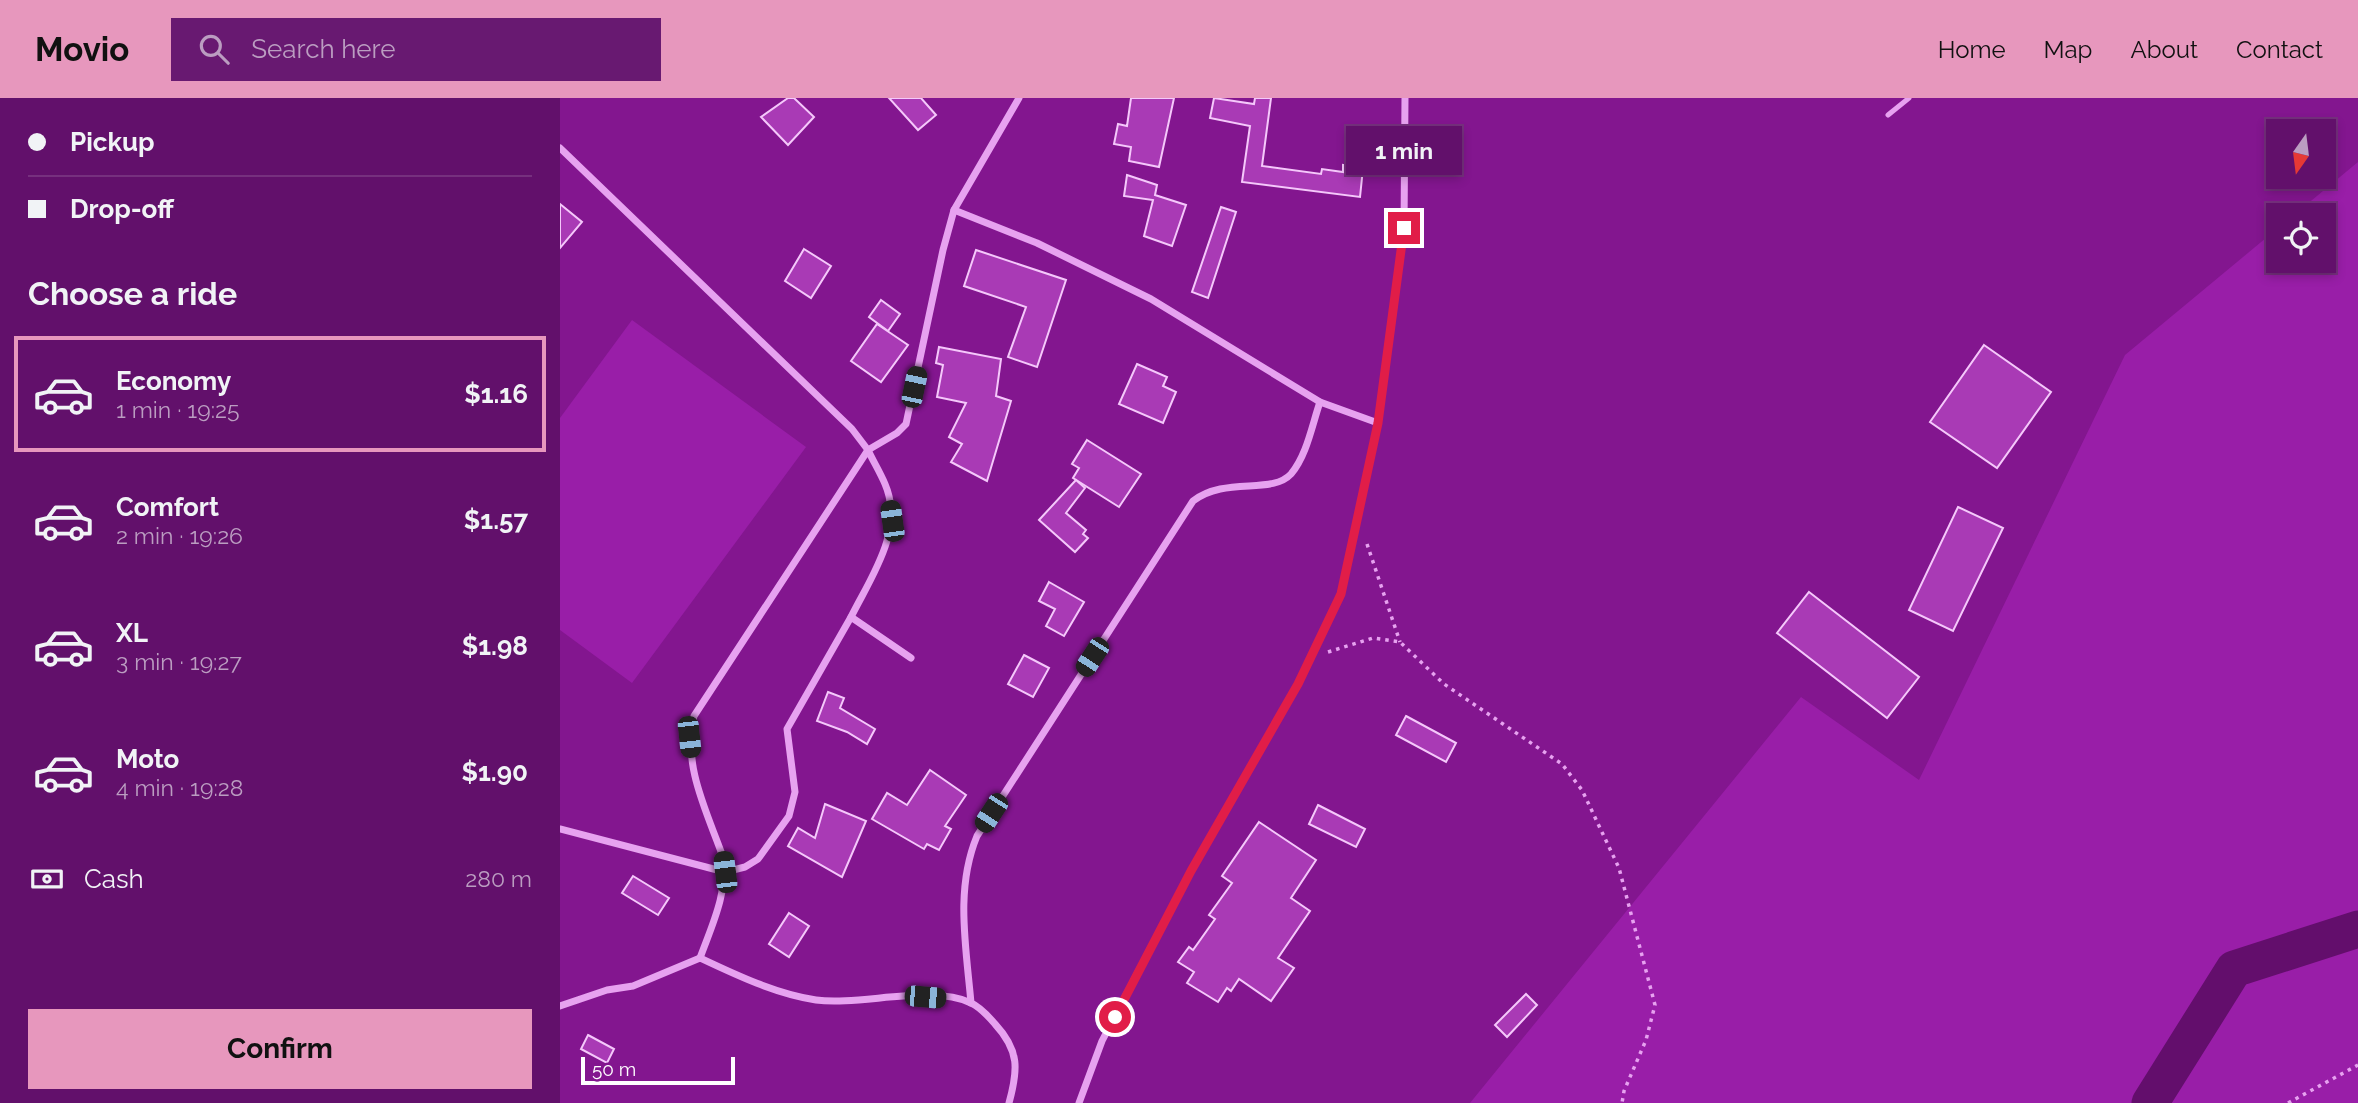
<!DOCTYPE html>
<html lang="en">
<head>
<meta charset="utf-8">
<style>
	:root { --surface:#62106b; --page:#681971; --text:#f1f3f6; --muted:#bb9dc1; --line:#76307e; --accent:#e797bd }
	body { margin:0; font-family:Raleway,sans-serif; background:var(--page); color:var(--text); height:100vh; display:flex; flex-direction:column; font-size:26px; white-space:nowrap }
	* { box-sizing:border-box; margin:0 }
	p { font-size:23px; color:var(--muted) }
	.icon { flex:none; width:38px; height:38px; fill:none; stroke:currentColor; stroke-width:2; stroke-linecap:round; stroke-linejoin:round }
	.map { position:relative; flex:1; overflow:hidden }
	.sheet { display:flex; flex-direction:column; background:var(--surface); width:560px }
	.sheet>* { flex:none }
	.hud { display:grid; align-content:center; height:154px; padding:0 28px; background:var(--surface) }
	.needle { width:46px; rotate:194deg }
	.tools { position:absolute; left:1706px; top:21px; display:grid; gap:14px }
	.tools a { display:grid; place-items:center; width:70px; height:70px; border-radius:0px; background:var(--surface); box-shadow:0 4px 10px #0003,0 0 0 2px var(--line); font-size:35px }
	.scale { position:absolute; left:21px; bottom:18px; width:154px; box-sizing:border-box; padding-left:7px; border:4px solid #fff; border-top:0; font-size:19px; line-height:24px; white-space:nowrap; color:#fff; -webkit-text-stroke:5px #83168f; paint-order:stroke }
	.end { position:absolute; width:32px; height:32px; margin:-16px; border:9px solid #e11d48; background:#fff; box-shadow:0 0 0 4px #fff }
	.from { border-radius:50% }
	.bubble { position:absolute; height:49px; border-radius:0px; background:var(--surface); box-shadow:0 4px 10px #0003,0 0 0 2px var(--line); font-size:23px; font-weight:700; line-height:49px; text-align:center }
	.car { position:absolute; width:21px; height:42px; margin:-21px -10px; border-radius:9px; box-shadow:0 0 5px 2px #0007; background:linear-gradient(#222 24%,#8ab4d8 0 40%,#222 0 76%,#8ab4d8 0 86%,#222 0) }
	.hud b { display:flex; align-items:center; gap:24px; height:66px; font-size:26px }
	.hud b+b { border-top:2px solid var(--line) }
	.hud i { width:18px; height:18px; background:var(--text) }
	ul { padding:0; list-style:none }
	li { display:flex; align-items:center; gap:21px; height:116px; margin:0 14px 10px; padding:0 14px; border:4px solid transparent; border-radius:0px }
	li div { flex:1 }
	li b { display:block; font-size:26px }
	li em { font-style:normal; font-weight:700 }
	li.current { border-color:var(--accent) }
	li>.icon { width:63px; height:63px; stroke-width:1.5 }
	h2 { padding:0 28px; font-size:32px; line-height:84px }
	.pay { display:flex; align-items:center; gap:18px; height:77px; padding:0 28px; font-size:26px }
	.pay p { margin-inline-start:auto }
	.action { display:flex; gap:14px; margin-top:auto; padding:14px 28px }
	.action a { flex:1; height:80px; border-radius:0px; background:var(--accent); color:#111; font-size:28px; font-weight:700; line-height:80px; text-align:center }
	header { display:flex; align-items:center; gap:42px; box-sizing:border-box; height:98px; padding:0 35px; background:var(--accent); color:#111 }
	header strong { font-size:33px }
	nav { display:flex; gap:38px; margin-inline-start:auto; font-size:24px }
	.search { width:490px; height:63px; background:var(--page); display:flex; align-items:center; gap:18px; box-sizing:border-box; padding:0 24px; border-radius:0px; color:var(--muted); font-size:26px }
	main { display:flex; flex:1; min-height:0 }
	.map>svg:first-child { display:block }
	.green { fill:#991ea8 }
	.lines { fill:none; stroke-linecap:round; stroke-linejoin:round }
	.river { stroke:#630e6c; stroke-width:37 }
	.building { fill:#a93ab5; stroke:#f5c8fb; stroke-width:2 }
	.path { stroke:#e7a2f0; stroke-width:3.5; stroke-dasharray:3.5 5; stroke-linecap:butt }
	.service { stroke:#e7a2f0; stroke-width:5 }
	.minor { stroke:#e7a2f0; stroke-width:7 }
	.route { stroke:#e11d48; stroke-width:9 }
</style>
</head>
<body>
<header>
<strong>Movio</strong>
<div class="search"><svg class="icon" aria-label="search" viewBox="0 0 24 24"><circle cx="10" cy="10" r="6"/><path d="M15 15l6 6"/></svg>Search here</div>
<nav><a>Home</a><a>Map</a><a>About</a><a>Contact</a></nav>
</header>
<main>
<section class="sheet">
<div class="hud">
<b><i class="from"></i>Pickup</b>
<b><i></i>Drop-off</b>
</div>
<h2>Choose a ride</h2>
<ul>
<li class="current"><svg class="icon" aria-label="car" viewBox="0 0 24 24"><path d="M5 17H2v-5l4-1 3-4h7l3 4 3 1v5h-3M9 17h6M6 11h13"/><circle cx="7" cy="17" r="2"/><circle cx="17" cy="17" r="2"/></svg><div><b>Economy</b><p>1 min · 19:25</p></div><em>$1.16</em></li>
<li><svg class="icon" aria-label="car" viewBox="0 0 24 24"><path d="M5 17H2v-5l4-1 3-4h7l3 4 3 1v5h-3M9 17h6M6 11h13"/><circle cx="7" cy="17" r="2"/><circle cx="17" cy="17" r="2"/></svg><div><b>Comfort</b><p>2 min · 19:26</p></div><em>$1.57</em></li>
<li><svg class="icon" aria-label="car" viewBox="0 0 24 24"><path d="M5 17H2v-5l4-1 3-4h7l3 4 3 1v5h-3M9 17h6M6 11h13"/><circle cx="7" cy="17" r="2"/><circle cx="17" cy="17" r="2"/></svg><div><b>XL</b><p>3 min · 19:27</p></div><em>$1.98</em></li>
<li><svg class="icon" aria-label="car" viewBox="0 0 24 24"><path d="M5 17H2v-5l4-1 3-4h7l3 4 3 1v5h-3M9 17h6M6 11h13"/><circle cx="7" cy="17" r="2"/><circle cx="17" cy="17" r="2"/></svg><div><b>Moto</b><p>4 min · 19:28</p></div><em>$1.90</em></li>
</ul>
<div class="pay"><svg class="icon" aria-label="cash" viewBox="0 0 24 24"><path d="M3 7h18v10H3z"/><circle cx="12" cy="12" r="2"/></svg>Cash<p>280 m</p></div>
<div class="action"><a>Confirm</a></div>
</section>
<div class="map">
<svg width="1798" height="1005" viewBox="0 0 1798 1005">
	<rect width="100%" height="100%" fill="#83168f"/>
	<g class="green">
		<path d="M 1798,64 L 1798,1005 L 910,1005 L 1241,599 L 1359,682 L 1565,257 L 1718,130 L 1718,163 L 1764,163 L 1764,117 L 1734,117 Z"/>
		<path d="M 72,222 L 246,349 L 72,585 L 0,532 L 0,320 Z"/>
	</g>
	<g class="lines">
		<path class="river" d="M 1590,1005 L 1674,871 L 1798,831"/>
	</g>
	<g class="building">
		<path d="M 228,0 L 234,0 L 254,19 L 228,47 L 201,19 Z"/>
		<path d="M 329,0 L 361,0 L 376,17 L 358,32 Z"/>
		<path d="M 571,0 L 614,0 L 599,69 L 569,63 L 571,49 L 554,46 L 558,26 L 567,28 Z"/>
		<path d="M 654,0 L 694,6 L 695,0 L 711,0 L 702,68 L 761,76 L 762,71 L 783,74 L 783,67 L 803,70 L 800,99 L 682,84 L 690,28 L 650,20 Z"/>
		<path d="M 567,77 L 597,87 L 595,97 L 626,107 L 612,148 L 584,138 L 593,102 L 564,98 Z"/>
		<path d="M 0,106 L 22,124 L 0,150 Z"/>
		<path d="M 661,109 L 676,114 L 648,200 L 632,194 Z"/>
		<path d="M 244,151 L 271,168 L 251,200 L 225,183 Z"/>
		<path d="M 416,152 L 506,182 L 477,269 L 448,259 L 466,209 L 404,188 Z"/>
		<path d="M 321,202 L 340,216 L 328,233 L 309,219 Z"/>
		<path d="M 317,226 L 348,247 L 321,284 L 291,263 Z"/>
		<path d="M 1424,247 L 1491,294 L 1437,370 L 1370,324 Z"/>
		<path d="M 379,249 L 441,261 L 436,298 L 451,303 L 427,383 L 391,364 L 402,346 L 389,339 L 406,305 L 377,299 L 383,267 L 376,265 Z"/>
		<path d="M 577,266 L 607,279 L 603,288 L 616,294 L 603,325 L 559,306 Z"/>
		<path d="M 527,342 L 581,376 L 559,409 L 513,380 L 519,370 L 512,366 Z"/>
		<path d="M 516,382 L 525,390 L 506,415 L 526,432 L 523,436 L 528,440 L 515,454 L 479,422 Z"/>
		<path d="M 1398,409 L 1443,430 L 1393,533 L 1349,512 Z"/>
		<path d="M 489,484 L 524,504 L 504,538 L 486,528 L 495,511 L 479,503 Z"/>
		<path d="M 1249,494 L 1359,579 L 1327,620 L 1217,535 Z"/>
		<path d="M 464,557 L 489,570 L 473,599 L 448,586 Z"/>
		<path d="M 268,594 L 284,600 L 280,610 L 315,631 L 307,646 L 287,634 L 257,623 Z"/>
		<path d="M 846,618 L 896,645 L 886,664 L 836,637 Z"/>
		<path d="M 370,672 L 406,697 L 385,728 L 391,731 L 379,752 L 367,746 L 364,751 L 312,721 L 327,695 L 347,707 Z"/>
		<path d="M 265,706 L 306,723 L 282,779 L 228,748 L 238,730 L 255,740 Z"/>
		<path d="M 758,707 L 805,731 L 796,749 L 749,726 Z"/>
		<path d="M 699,724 L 756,762 L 731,800 L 750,813 L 718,860 L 734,870 L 711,903 L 679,881 L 671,893 L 667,890 L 658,904 L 627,885 L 634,874 L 618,864 L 629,849 L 633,852 L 655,821 L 649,817 L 672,785 L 662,778 Z"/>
		<path d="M 73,778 L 109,800 L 98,817 L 62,795 Z"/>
		<path d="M 229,815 L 249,828 L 229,859 L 209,846 Z"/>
		<path d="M 966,896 L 977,907 L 947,939 L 935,927 Z"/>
		<path d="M 28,937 L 54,951 L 47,965 L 21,951 Z"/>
	</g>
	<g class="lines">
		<g class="path">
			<path d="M 807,446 L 840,544"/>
			<path d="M 768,554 L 813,540 L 840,544 L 884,586 L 1002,666 L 1022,692 L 1059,770 L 1095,907 L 1086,942 L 1064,993 L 1062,1005"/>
			<path d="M 1728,1005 L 1798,967"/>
		</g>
		<path class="service" d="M 1328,17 L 1349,0"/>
		<g class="minor">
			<path d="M 0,50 L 292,331 L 308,352 L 337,335 L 346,326 L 383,152 L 394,112 L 459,0"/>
			<path d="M 394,112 L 477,145 L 591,201 L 760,304 L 818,325"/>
			<path d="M 0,731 L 165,774 L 185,769 L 198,761 L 229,718 L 235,694 L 227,631 L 291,519 L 351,560"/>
			<path d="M 140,860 C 152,827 168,795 163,759 C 147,714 122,667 134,618 L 308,352 C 313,363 320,374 325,386 C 345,432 311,479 291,519"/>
			<path d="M 411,905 C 406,848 395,791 417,738 L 633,403 C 665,378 712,397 731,376 C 747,357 752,327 760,304"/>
			<path d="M 0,908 L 47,892 L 73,888 L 140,860 C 176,877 216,896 256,902 C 300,908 371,886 411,905 C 420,909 429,919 435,926 C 460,953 458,972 449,1005"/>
			<path d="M 519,1005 L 542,943 L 631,773 L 738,586 L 781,496 L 818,325 L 844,130 L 845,0"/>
		</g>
	</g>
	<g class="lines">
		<path class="route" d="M 555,919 L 631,773 L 738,586 L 781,496 L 818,325 L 844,130"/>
	</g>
</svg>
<div class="tools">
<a><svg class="needle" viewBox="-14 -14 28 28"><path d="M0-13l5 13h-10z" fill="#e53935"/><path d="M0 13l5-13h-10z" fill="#bb9dc1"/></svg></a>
<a><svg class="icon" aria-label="locate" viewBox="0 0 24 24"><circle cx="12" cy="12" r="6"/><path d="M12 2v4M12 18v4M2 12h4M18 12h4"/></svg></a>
</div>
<div class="scale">50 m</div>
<i class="end from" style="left:555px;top:919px"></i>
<i class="end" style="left:844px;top:130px"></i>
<div class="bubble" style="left:786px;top:28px;width:116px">1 min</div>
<i class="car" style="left:354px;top:289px;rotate:12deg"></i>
<i class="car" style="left:332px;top:423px;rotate:352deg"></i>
<i class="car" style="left:532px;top:559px;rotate:213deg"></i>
<i class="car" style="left:129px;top:639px;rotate:174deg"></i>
<i class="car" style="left:431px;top:715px;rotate:213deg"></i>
<i class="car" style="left:165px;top:774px;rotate:353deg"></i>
<i class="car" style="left:365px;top:899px;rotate:95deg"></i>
</div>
</main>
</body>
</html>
